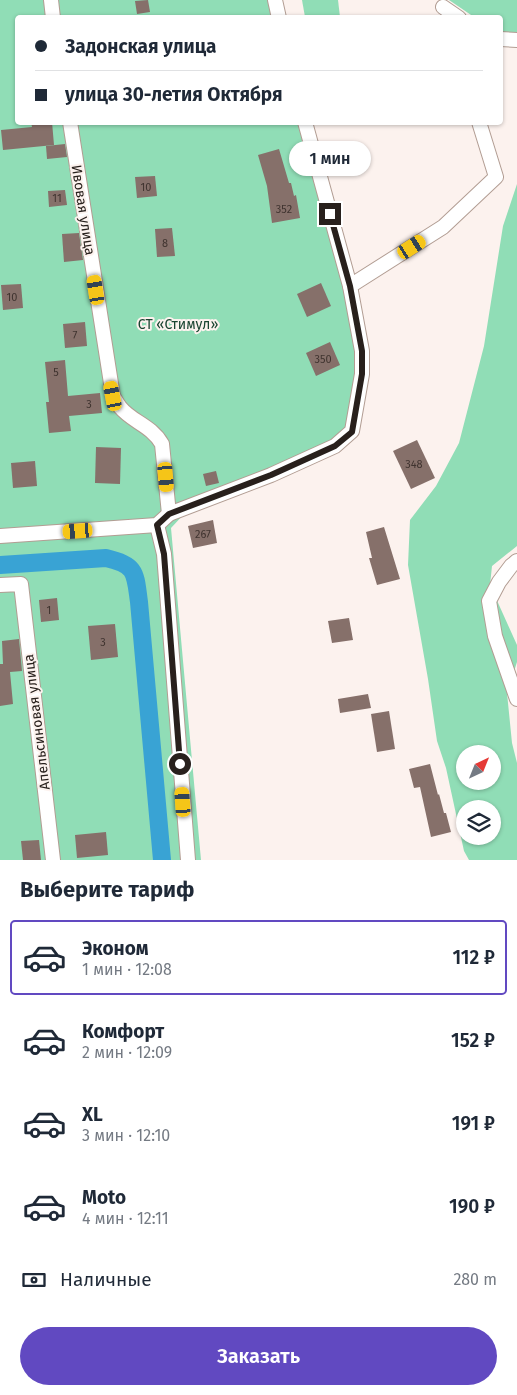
<!DOCTYPE html>
<html lang="ru">
<head>
<meta charset="utf-8">
<style>
	:root { --surface:#fff; --page:#f6f6f7; --text:#1f2937; --muted:#747a83; --line:#e0e1e3; --accent:#6149c1 }
	body { margin:0; font-family:"Fira Sans",sans-serif; background:var(--page); color:var(--text); height:100vh; display:flex; flex-direction:column; font-size:19px; white-space:nowrap }
	* { box-sizing:border-box; margin:0 }
	p { font-size:16px; color:var(--muted) }
	.icon { flex:none; width:28px; height:28px; fill:none; stroke:currentColor; stroke-width:2; stroke-linecap:round; stroke-linejoin:round }
	.map { position:relative; height:860px; overflow:hidden }
	.panel { display:flex; flex-direction:column; background:var(--surface); flex:1 }
	.panel>* { flex:none }
	.hud { position:absolute; left:15px; top:15px; width:488px; height:110px; border-radius:5px; box-shadow:0 1px 4px #0004; display:grid; align-content:center; height:110px; padding:0 20px; background:var(--surface) }
	.needle { width:32px; rotate:43deg }
	.tools { position:absolute; left:456px; top:745px; display:grid; gap:10px }
	.tools a { display:grid; place-items:center; width:45px; height:45px; border-radius:50%; background:var(--surface); box-shadow:0 1px 4px #0004; font-size:25px }
	.end { position:absolute; width:22px; height:22px; margin:-11px; border:6px solid #28201c; background:#fff; box-shadow:0 0 0 2px #fff }
	.from { border-radius:50% }
	.bubble { position:absolute; height:35px; border-radius:18px; background:var(--surface); box-shadow:0 1px 4px #0004; font-size:16px; font-weight:600; line-height:35px; text-align:center }
	.car { position:absolute; width:15px; height:30px; margin:-15px -8px; border-radius:6px; box-shadow:0 0 4px 1px #0007; background:linear-gradient(#f5c518 24%,#345 0 40%,#f5c518 0 76%,#345 0 86%,#f5c518 0) }
	.hud b { display:flex; align-items:center; gap:18px; height:48px; font-size:19px }
	.hud b+b { border-top:1px solid var(--line) }
	.hud i { width:12px; height:12px; background:var(--text) }
	ul { padding:0; list-style:none }
	li { display:flex; align-items:center; gap:15px; height:75px; margin:0 10px 8px; padding:0 10px; border:2px solid transparent; border-radius:5px }
	li div { flex:1 }
	li b { display:block; font-size:19px }
	li em { font-style:normal; font-weight:600 }
	li.active { border-color:var(--accent) }
	li>.icon { width:45px; height:45px; stroke-width:1.5 }
	h2 { padding:0 20px; font-size:22px; line-height:60px }
	.pay { display:flex; align-items:center; gap:12px; height:55px; padding:0 20px; font-size:19px }
	.pay p { margin-inline-start:auto }
	.primary-button { display:flex; gap:10px; margin-top:auto; padding:10px 20px }
	.primary-button a { flex:1; height:58px; border-radius:30px; background:var(--accent); color:#fff; font-size:20px; font-weight:600; line-height:58px; text-align:center }
	.map>svg:first-child { display:block }
	.green { fill:#90ddb6; fill-rule:evenodd }
	.lines { fill:none; stroke-linecap:round; stroke-linejoin:round }
	.canal { stroke:#39a3d4; stroke-width:18 }
	.building { fill:#86706a }
	.minor-casing { stroke:#b29d93; stroke-width:16 }
	.minor { stroke:#fff; stroke-width:14 }
	.route { stroke:#28201c; stroke-width:6 }
	.labels { text-anchor:middle; dominant-baseline:central; stroke-width:4; stroke-linejoin:round; paint-order:stroke }
	.number-label { font-size:11px; fill:#403430 }
	.street-label { font-size:14px; fill:#28201c; stroke:#fcf2ee }
	.park-label { font-size:14px; fill:#194430; stroke:#fcf2ee }
</style>
</head>
<body>
<div class="map">
<svg width="517" height="860" viewBox="0 0 517 860">
	<rect width="100%" height="100%" fill="#fcf2ee"/>
	<g class="green">
		<path d="M 0,0 L 279,0 L 283,17 L 18,18 L 18,122 L 311,123 L 356,301 L 359,401 L 347,436 L 185,513 L 171,528 L 201,860 L 0,860 Z"/>
		<path d="M 302,0 L 338,0 L 340,17 L 305,17 Z"/>
		<path d="M 449,0 L 517,0 L 517,40 L 500,33 L 500,18 L 474,17 Z"/>
		<path d="M 517,184 L 517,546 L 492,566 L 490,585 L 517,645 L 517,662 L 507,693 L 512,743 L 517,763 L 517,860 L 469,860 L 464,851 L 446,768 L 437,741 L 428,679 L 408,565 L 410,520 L 436,486 L 459,443 L 484,346 L 503,226 ZM 465,754 L 492,754 L 492,781 L 465,781 ZM 465,809 L 492,809 L 492,836 L 465,836 Z"/>
	</g>
	<g class="lines">
		<path class="canal" d="M 0,565 L 106,558 C 137,565 135,573 139,602 L 162,860"/>
	</g>
	<g class="building">
		<path d="M 148,0 L 150,12 L 137,14 L 135,1 Z"/>
		<path d="M 31,122 L 52,122 L 54,145 L 3,150 L 1,130 L 32,127 Z"/>
		<path d="M 65,144 L 67,157 L 47,159 L 46,146 Z"/>
		<path d="M 279,149 L 289,183 L 291,183 L 294,196 L 296,195 L 300,218 L 272,223 L 267,186 L 258,155 Z"/>
		<path d="M 155,176 L 157,196 L 137,198 L 135,177 Z"/>
		<path d="M 65,190 L 67,205 L 49,207 L 48,191 Z"/>
		<path d="M 172,228 L 175,256 L 157,257 L 155,229 Z"/>
		<path d="M 79,233 L 83,260 L 64,262 L 62,234 Z"/>
		<path d="M 321,283 L 331,306 L 307,317 L 297,294 Z"/>
		<path d="M 21,284 L 23,308 L 3,310 L 1,285 Z"/>
		<path d="M 85,322 L 87,346 L 65,348 L 63,324 Z"/>
		<path d="M 330,342 L 340,365 L 316,376 L 306,353 Z"/>
		<path d="M 65,360 L 68,396 L 100,393 L 102,413 L 69,416 L 71,431 L 49,433 L 46,402 L 49,402 L 45,362 Z"/>
		<path d="M 417,440 L 435,478 L 411,489 L 393,451 Z"/>
		<path d="M 96,447 L 121,448 L 120,484 L 95,483 Z"/>
		<path d="M 35,461 L 37,486 L 13,488 L 11,463 Z"/>
		<path d="M 216,471 L 219,483 L 206,486 L 203,474 Z"/>
		<path d="M 213,520 L 217,543 L 193,548 L 188,526 Z"/>
		<path d="M 384,527 L 400,579 L 377,585 L 369,558 L 372,558 L 366,532 Z"/>
		<path d="M 57,598 L 59,620 L 41,622 L 39,600 Z"/>
		<path d="M 349,618 L 353,640 L 332,643 L 328,621 Z"/>
		<path d="M 115,624 L 118,657 L 91,660 L 88,626 Z"/>
		<path d="M 19,639 L 22,671 L 10,672 L 13,704 L 0,706 L 0,664 L 3,664 L 2,641 Z"/>
		<path d="M 368,694 L 371,708 L 340,713 L 338,699 Z"/>
		<path d="M 389,711 L 395,749 L 377,752 L 371,714 Z"/>
		<path d="M 430,764 L 438,795 L 439,794 L 444,813 L 446,813 L 451,832 L 431,837 L 420,787 L 414,788 L 409,769 Z"/>
		<path d="M 106,832 L 108,855 L 77,858 L 75,835 Z"/>
		<path d="M 39,840 L 41,860 L 23,860 L 21,841 Z"/>
	</g>
	<g class="lines">
		<g class="minor-casing">
			<g id="minor">
				<path d="M 51,0 L 53,18"/>
				<path d="M 275,0 L 279,18"/>
				<path d="M 443,7 L 459,18"/>
				<path d="M 500,39 L 517,40"/>
				<path d="M 70,122 L 113,396 C 115,399 117,403 120,407 C 132,422 151,425 162,444 L 169,514"/>
				<path d="M 350,286 L 443,227 L 496,177 L 479,122"/>
				<path d="M 157,525 L 164,554 L 188,860"/>
				<path d="M 0,536 L 157,525 L 169,514 L 271,475 L 335,446 L 352,431 L 362,374 L 362,351 L 350,286 L 305,122"/>
				<path d="M 517,561 L 511,566 L 499,582 L 489,601 L 495,636 L 517,699"/>
				<path d="M 0,585 L 21,584 L 53,860"/>
			</g>
		</g>
		<use href="#minor" class="minor"/>
	</g>
	<g class="lines">
		<path class="route" d="M 180,764 L 164,554 L 157,525 L 169,514 L 271,475 L 335,446 L 352,432 L 362,374 L 362,351 L 350,286 L 330,214"/>
	</g>
	<g class="labels">
		<g class="number-label">
			<text x="146" y="187">10</text>
			<text x="57" y="198">11</text>
			<text x="284" y="209">352</text>
			<text x="165" y="243">8</text>
			<text x="12" y="297">10</text>
			<text x="75" y="335">7</text>
			<text x="323" y="359">350</text>
			<text x="56" y="372">5</text>
			<text x="89" y="404">3</text>
			<text x="414" y="464">348</text>
			<text x="203" y="534">267</text>
			<text x="49" y="610">1</text>
			<text x="103" y="642">3</text>
		</g>
		<g class="street-label">
			<text transform="translate(83 210) rotate(81)">Ивовая улица</text>
			<text transform="translate(37 722) rotate(-97)">Апельсиновая улица</text>
		</g>
		<g class="park-label">
			<text x="178" y="324">СТ «Стимул»</text>
		</g>
	</g>
</svg>
<div class="tools">
<a><svg class="needle" viewBox="-14 -14 28 28"><path d="M0-13l5 13h-10z" fill="#e53935"/><path d="M0 13l5-13h-10z" fill="#747a83"/></svg></a>
<a><svg class="icon" aria-label="layers" viewBox="0 0 24 24"><path d="M12 4l9 5-9 5-9-5zM3 14l9 5 9-5"/></svg></a>
</div>
<i class="end from" style="left:180px;top:764px"></i>
<i class="end" style="left:330px;top:214px"></i>
<div class="bubble" style="left:289px;top:141px;width:82px">1 мин</div>
<i class="car" style="left:412px;top:247px;rotate:57deg"></i>
<i class="car" style="left:96px;top:290px;rotate:351deg"></i>
<i class="car" style="left:113px;top:396px;rotate:349deg"></i>
<i class="car" style="left:166px;top:477px;rotate:175deg"></i>
<i class="car" style="left:78px;top:531px;rotate:266deg"></i>
<i class="car" style="left:183px;top:802px;rotate:356deg"></i>
<div class="hud">
<b><i class="from"></i>Задонская улица</b>
<b><i></i>улица 30-летия Октября</b>
</div>
</div>
<section class="panel">
<h2>Выберите тариф</h2>
<ul>
<li class="active"><svg class="icon" aria-label="car" viewBox="0 0 24 24"><path d="M5 17H2v-5l4-1 3-4h7l3 4 3 1v5h-3M9 17h6M6 11h13"/><circle cx="7" cy="17" r="2"/><circle cx="17" cy="17" r="2"/></svg><div><b>Эконом</b><p>1 мин · 12:08</p></div><em>112 ₽</em></li>
<li><svg class="icon" aria-label="car" viewBox="0 0 24 24"><path d="M5 17H2v-5l4-1 3-4h7l3 4 3 1v5h-3M9 17h6M6 11h13"/><circle cx="7" cy="17" r="2"/><circle cx="17" cy="17" r="2"/></svg><div><b>Комфорт</b><p>2 мин · 12:09</p></div><em>152 ₽</em></li>
<li><svg class="icon" aria-label="car" viewBox="0 0 24 24"><path d="M5 17H2v-5l4-1 3-4h7l3 4 3 1v5h-3M9 17h6M6 11h13"/><circle cx="7" cy="17" r="2"/><circle cx="17" cy="17" r="2"/></svg><div><b>XL</b><p>3 мин · 12:10</p></div><em>191 ₽</em></li>
<li><svg class="icon" aria-label="car" viewBox="0 0 24 24"><path d="M5 17H2v-5l4-1 3-4h7l3 4 3 1v5h-3M9 17h6M6 11h13"/><circle cx="7" cy="17" r="2"/><circle cx="17" cy="17" r="2"/></svg><div><b>Moto</b><p>4 мин · 12:11</p></div><em>190 ₽</em></li>
</ul>
<div class="pay"><svg class="icon" aria-label="cash" viewBox="0 0 24 24"><path d="M3 7h18v10H3z"/><circle cx="12" cy="12" r="2"/></svg>Наличные<p>280 m</p></div>
<div class="primary-button"><a>Заказать</a></div>
</section>
</body>
</html>
